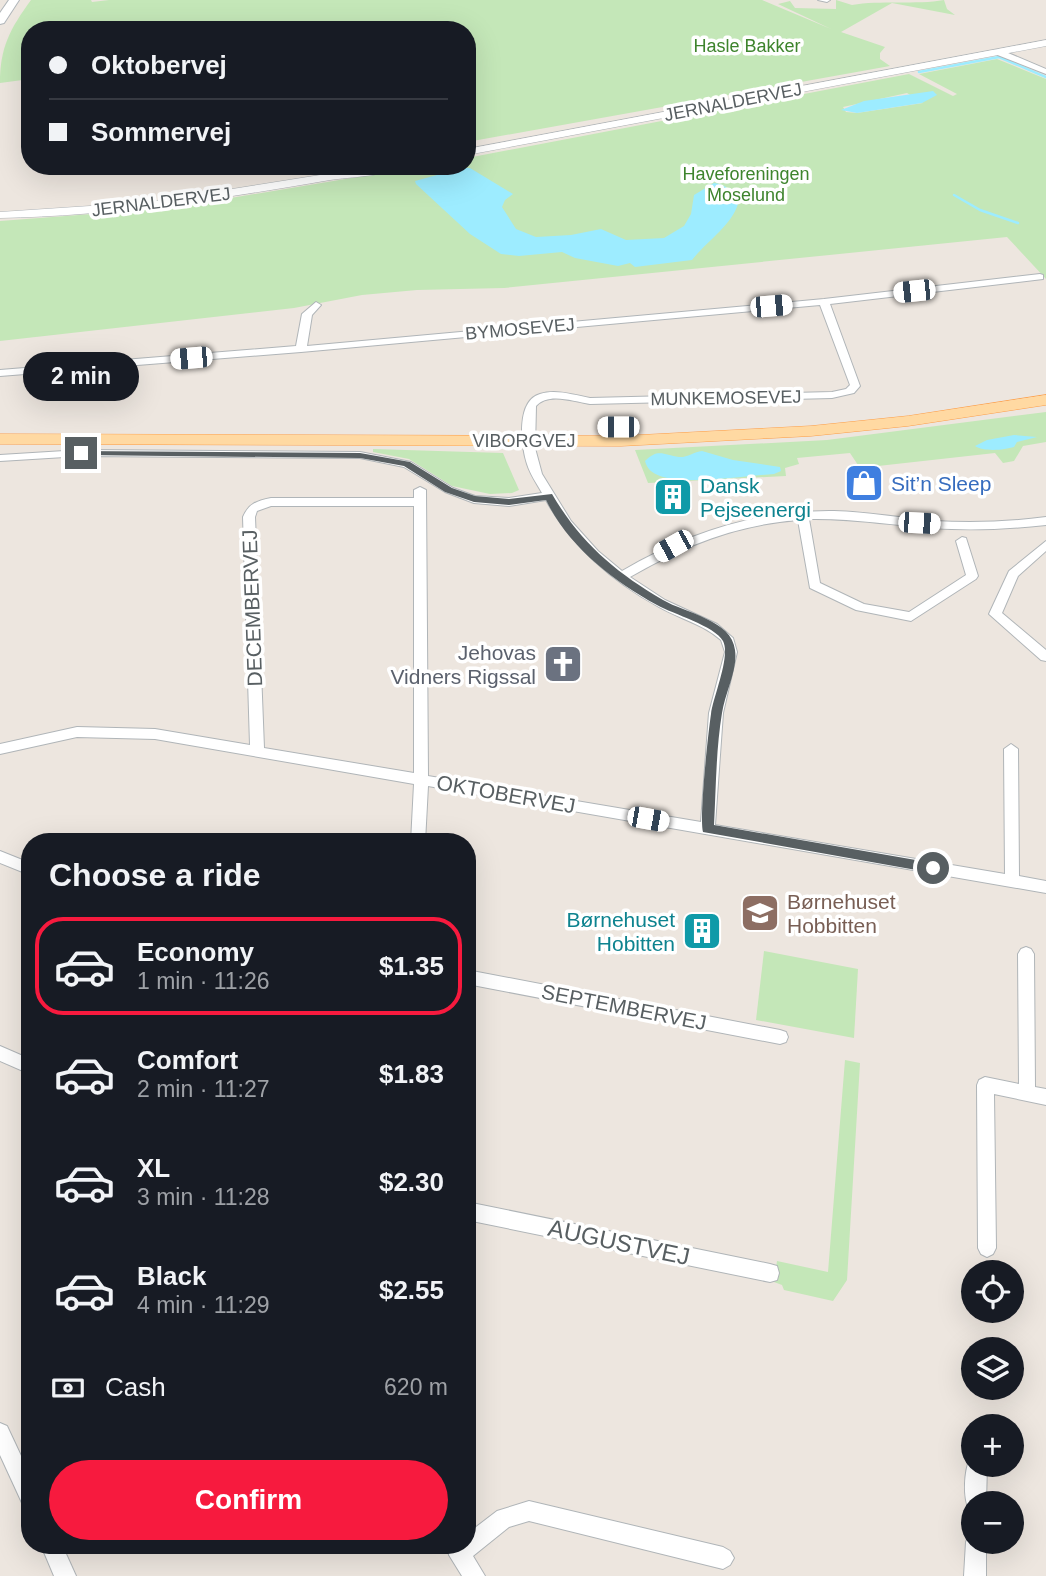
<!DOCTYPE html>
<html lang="en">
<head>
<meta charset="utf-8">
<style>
	:root { --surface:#171b24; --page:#242831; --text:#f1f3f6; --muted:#9ea1a6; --line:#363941; --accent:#f71a3e }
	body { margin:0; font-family:Helvetica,sans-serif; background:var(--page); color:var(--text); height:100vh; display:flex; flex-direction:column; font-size:26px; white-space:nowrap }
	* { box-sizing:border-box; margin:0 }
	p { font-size:23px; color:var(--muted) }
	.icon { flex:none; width:38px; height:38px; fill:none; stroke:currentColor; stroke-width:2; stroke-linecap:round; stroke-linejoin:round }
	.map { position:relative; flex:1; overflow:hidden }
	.details { position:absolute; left:21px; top:833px; width:455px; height:721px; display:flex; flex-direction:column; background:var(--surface); border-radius:28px; box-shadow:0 7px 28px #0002 }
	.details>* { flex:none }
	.top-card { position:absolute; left:21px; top:21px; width:455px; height:154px; border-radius:28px; box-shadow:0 7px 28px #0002; display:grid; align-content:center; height:154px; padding:0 28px; background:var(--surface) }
	.fabs { position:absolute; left:961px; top:1260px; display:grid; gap:14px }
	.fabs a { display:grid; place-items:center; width:63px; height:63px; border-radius:50%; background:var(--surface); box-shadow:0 7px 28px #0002; font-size:35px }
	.end { position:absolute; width:32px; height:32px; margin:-16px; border:9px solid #585f62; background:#fff; box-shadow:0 0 0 4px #fff }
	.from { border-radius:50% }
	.bubble { position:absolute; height:49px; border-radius:24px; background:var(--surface); box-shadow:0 7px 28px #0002; font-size:23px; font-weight:800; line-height:49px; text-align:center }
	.car { position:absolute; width:21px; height:42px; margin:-21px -10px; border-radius:9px; box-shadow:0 0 5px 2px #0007; background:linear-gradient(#fff 24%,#345 0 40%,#fff 0 76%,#345 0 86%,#fff 0) }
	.top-card b { display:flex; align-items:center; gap:24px; height:66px; font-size:26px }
	.top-card b+b { border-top:2px solid var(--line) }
	.top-card i { width:18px; height:18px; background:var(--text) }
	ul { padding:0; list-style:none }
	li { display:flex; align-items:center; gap:21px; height:98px; margin:0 14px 10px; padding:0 14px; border:4px solid transparent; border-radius:28px }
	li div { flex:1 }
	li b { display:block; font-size:26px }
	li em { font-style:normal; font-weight:800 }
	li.active { border-color:var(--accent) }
	li>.icon { width:63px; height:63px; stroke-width:1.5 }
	h2 { padding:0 28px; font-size:32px; line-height:84px }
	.pay { display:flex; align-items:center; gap:18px; height:77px; padding:0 28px; font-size:26px }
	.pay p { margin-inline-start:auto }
	.primary-button { display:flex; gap:14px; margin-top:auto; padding:14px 28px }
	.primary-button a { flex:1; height:80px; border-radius:42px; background:var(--accent); color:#fff; font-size:28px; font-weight:800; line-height:80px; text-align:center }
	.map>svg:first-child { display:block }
	.green { fill:#c4e7b8; fill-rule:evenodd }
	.water { fill:#9decff }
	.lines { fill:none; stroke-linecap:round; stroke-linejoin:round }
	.stream { stroke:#9decff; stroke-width:2.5 }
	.minor-casing { stroke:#b0b5b8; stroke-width:2 }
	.tertiary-casing { stroke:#b0b5b8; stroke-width:1 }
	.secondary-casing { stroke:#afb5b9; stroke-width:2 }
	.primary-casing { stroke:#fd9e48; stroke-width:1 }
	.minor { fill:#fff; fill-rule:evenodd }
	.tertiary { fill:#fff; fill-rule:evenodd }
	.secondary { fill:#fff; fill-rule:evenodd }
	.primary { fill:#ffd9a2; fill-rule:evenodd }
	.route { fill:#585f62 }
	.labels { text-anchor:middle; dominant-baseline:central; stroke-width:7; stroke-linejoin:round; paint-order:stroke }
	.far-park-label { font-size:18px; fill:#3e842d; stroke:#fff }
	.far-street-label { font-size:18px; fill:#585f62; stroke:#fff }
	.shop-label { font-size:21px; fill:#366cbe; stroke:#fff; text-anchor:start }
	.culture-label { font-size:21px; fill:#0d838f; stroke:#fff; text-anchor:start }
	.street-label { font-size:21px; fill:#585f62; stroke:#fff }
	.worship-label { font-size:21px; fill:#5b616d; stroke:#fff; text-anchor:end }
	.education-label { font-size:21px; fill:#785e54; stroke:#fff; text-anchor:start }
	.near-street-label { font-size:24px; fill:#585f62; stroke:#fff }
</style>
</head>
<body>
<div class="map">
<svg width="1046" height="1576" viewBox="0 0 1046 1576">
	<rect width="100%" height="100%" fill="#ede6df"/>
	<g class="green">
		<path d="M 31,0 L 91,0 L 92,2 L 109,0 L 762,0 L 831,29 L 778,4 L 790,1 L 795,8 L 836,9 L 836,0 L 852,5 C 879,0 917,5 944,0 L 947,9 L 955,15 L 892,3 L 841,32 L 885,47 L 880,53 L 880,59 L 890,66 L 467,142 L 467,30 L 30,30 L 30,79 L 0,83 C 0,47 10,29 31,0 Z"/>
		<path d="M 997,59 L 1046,79 L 1046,279 L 1007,237 L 504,288 L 417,290 L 362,295 L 294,308 L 0,341 L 0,221 L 171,208 L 423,166 L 467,166 L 467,158 L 909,74 L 953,96 L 957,94 L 919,74 ZM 907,93 L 923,103 L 857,113 L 846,112 L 843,107 Z"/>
		<path d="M 1046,412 L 1046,442 L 1023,446 L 1014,461 L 1003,463 L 995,453 L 860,468 L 850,453 L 797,458 L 799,464 L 785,468 L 786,476 L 648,483 L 635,450 L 827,440 Z"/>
		<path d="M 373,449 L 503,453 L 519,490 L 512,493 L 490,494 L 452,486 L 409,459 L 373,452 Z"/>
		<path d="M 764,951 L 858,969 L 854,1038 L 756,1020 Z"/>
		<path d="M 845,1060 L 860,1063 L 847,1280 L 833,1301 L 784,1290 L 782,1285 L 774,1282 L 777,1261 L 828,1272 Z"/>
	</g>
	<g class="water">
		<path d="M 933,91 L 937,95 L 922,103 L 857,113 L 841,110 L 864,101 Z"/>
		<path d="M 463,168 L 470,168 L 513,194 L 505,200 L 502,207 L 516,229 L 536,237 L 571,235 L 601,229 L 626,240 L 664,238 L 684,226 L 691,214 L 694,195 L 714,183 C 727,184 734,193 738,204 C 731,226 706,242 692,260 L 635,267 L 630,263 L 618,266 L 575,258 L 562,252 L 519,256 L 501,254 L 470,234 L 416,184 L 415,181 Z"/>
		<path d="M 1014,435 L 1037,437 L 1017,442 L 1014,447 C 1004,450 984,452 975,446 L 987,440 Z"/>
		<path d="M 702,451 L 733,460 L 780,467 L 781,471 L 774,474 C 746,476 684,485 660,476 C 652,473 647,469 645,461 C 658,448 664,455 679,457 C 686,458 694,452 702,451 Z"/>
	</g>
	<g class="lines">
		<g class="stream">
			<path d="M 919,72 L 999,57 L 1046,77"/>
			<path d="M 954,195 L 980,210 L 1018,223"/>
		</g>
		<g class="minor-casing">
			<g id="minor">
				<path d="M 818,0 L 830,0 L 827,2 Z"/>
				<path d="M 995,50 L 1001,50 L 1046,69 L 1046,74 L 995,54 Z"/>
				<path d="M 1040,274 L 1043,275 L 1043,279 L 830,304 L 860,386 L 854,393 L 832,398 L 590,404 C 573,401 548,392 536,406 L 535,448 L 542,474 L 571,521 L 598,551 L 622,571 C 687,533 757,510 834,511 C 867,512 901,518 934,521 C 972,523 1009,522 1046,517 L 1046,525 C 1008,529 971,531 933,528 C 891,525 851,518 809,519 L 820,583 L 864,604 L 909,612 L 966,575 L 956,541 L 962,537 L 966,538 L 978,576 L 976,579 L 911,621 L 856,610 L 810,588 L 798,520 C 736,525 683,546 630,577 L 665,600 L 717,624 L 733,638 L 737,652 L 723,713 L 715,825 L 1005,874 L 1004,749 L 1011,744 L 1018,749 L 1019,876 L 1046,881 L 1046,893 L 428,786 L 425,842 L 411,842 L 414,784 L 155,739 L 77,737 L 0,754 L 0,744 L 77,727 L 155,729 L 250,745 L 243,517 C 249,503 257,501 271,498 L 414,498 L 414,490 L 420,487 L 426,490 L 428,776 L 701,822 L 709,713 L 725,652 L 721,640 C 703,624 680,619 659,607 C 613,582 571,546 546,500 L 509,506 L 474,503 L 445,492 L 404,467 L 360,458 L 81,456 L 0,461 L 0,455 L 81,450 L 360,452 L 411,462 L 453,488 L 475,496 L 509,498 L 542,493 C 537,484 530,474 527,464 C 521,445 516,401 540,394 C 556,389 574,395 590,398 L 832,392 L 846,389 L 850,385 L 820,305 L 301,352 L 0,376 L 0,370 L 296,346 L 302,314 L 316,302 L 321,305 L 312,315 L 307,346 L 824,299 ZM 271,506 L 414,506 L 414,773 L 264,748 L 255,517 L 257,511 Z"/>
				<path d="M 1046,541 L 1046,551 L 1018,576 L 1002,613 L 1046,650 L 1046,661 L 1041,660 L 989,614 L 1009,571 Z"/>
				<path d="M 0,851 L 30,863 L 30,875 L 0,863 Z"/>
				<path d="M 1026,947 L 1031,949 L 1034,954 L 1035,1087 L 1046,1089 L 1046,1105 L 994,1094 L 996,1248 L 993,1254 L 987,1257 L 981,1254 L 978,1248 L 977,1085 L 979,1080 L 985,1077 L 1019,1084 L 1018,954 L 1021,949 Z"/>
				<path d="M 467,970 L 780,1030 L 786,1032 L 788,1037 L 786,1042 L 780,1044 L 467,984 Z"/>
				<path d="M 0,1046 L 30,1059 L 30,1074 L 0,1061 Z"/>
				<path d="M 467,1202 L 770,1264 L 777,1266 L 779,1273 L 777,1280 L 770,1282 L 467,1220 Z"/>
				<path d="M 0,1423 L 7,1426 L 30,1475 L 30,1508 L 23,1505 L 0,1455 Z"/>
				<path d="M 973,1457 L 973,1465 L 987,1465 L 986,1503 L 973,1503 L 973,1512 L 969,1510 C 963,1497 964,1472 970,1458 Z"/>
				<path d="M 529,1501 L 723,1547 L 730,1551 L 734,1558 L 730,1565 L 723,1569 L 529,1521 L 509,1527 L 473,1556 L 485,1576 L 462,1576 L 449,1555 L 447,1545 L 467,1545 L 467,1534 L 497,1511 Z"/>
				<path d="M 973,1533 L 973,1542 L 986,1542 L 986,1576 L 964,1576 L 966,1542 L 969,1535 Z"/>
				<path d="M 41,1545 L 62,1545 L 76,1576 L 54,1576 Z"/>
			</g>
		</g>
		<g class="tertiary-casing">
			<g id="tertiary">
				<path d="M 1046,40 L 1046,46 L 467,155 L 467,149 Z"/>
				<path d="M 377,166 L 403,166 C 388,176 349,177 330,180 C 220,199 111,216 0,218 L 0,212 L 150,202 Z"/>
			</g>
		</g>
		<g class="secondary-casing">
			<path id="secondary" d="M 9,0 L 19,0 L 4,23 L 0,24 L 0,13 Z"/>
		</g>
		<g class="primary-casing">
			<path id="primary" d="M 1046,395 L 1046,405 L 908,426 L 811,436 L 621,446 L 0,444 L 0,434 L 621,436 L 811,426 L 908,416 Z"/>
		</g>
		<use href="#minor" class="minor"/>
		<use href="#tertiary" class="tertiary"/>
		<use href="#secondary" class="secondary"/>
		<use href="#primary" class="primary"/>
	</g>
	<path class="route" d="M 78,451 L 360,453 L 410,462 L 452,488 L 475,496 L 509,499 L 552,494 C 580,542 615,572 663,600 C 685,613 732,620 735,650 C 738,669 725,693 722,713 C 716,749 716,788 714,825 L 933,863 L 939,868 L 933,873 L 703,832 C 699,818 708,734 711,714 C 713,697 731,656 723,641 C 715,626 673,614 657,605 C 613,581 568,546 546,500 L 509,505 L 474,502 L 445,492 L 404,466 L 360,458 L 81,455 L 76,453 Z"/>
	<defs>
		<g id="shop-square" transform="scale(2.0125)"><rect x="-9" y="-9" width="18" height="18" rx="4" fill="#3f7fe0" stroke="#fff"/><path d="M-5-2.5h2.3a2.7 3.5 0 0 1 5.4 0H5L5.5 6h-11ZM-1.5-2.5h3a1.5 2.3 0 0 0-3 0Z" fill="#fff"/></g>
		<g id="building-square" transform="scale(2.0125)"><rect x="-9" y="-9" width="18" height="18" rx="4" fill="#0f9aa8" stroke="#fff"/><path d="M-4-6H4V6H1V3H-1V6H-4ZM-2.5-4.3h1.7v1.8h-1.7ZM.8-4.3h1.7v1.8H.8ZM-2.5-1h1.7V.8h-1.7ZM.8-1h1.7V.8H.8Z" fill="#fff"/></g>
		<g id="church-square" transform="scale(2.0125)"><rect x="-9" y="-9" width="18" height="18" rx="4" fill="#6b7280" stroke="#fff"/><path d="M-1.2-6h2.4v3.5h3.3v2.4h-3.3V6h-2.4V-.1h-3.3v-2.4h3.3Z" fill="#fff"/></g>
		<g id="school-square" transform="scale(2.0125)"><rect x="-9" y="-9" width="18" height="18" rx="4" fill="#8d6e63" stroke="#fff"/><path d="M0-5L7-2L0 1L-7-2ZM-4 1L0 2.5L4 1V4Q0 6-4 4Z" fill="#fff"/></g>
	</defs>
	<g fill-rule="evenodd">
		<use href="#shop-square" x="864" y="483"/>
		<use href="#building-square" x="673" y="497"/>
		<use href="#church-square" x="563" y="664"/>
		<use href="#school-square" x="760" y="913"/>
		<use href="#building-square" x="702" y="931"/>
	</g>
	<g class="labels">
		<g class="far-park-label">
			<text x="747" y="46">Hasle Bakker</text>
			<text x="746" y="174">Haveforeningen<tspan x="746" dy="21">Moselund</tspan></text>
		</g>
		<g class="far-street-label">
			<text transform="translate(733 102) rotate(-11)">JERNALDERVEJ</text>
			<text transform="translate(161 202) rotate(-7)">JERNALDERVEJ</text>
			<text transform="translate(520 329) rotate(-5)">BYMOSEVEJ</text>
			<text transform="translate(726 398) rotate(-1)">MUNKEMOSEVEJ</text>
			<text x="524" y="441">VIBORGVEJ</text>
		</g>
		<g class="shop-label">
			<text x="891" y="483">Sit’n Sleep</text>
		</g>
		<g class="culture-label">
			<text x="700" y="485">Dansk<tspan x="700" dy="24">Pejseenergi</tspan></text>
			<text x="675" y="919" text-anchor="end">Børnehuset<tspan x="675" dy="24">Hobitten</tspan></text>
		</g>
		<g class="street-label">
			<text transform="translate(252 608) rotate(-92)">DECEMBERVEJ</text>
			<text transform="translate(506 794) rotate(10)">OKTOBERVEJ</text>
			<text transform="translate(624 1007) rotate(11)">SEPTEMBERVEJ</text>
		</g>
		<g class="worship-label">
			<text x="536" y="652">Jehovas<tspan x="536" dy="24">Vidners Rigssal</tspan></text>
		</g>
		<g class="education-label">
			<text x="787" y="901">Børnehuset<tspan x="787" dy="24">Hobbitten</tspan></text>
		</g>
		<g class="near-street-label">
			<text transform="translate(619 1242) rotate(12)">AUGUSTVEJ</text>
		</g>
	</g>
</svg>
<div class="fabs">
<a><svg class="icon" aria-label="locate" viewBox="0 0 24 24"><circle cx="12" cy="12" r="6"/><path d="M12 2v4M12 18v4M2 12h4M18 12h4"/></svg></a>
<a><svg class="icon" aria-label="layers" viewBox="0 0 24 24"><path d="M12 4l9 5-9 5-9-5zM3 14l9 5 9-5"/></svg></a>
<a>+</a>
<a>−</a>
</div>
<i class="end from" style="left:933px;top:868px"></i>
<i class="end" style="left:81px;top:453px"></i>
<div class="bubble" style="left:23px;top:352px;width:116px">2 min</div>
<i class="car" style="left:914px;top:291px;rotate:264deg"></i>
<i class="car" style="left:771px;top:306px;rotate:85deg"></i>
<i class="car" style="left:191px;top:358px;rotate:265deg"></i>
<i class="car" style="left:618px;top:427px;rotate:270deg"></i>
<i class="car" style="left:919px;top:523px;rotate:93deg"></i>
<i class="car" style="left:673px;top:546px;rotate:241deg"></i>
<i class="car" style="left:648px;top:819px;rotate:100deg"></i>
<div class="top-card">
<b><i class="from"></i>Oktobervej</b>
<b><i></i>Sommervej</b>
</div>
<section class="details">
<h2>Choose a ride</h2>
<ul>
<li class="active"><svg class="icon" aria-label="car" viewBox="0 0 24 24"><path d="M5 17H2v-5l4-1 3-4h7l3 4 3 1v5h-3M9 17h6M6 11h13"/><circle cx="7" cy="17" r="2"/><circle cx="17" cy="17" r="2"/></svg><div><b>Economy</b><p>1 min · 11:26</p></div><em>$1.35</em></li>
<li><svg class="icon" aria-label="car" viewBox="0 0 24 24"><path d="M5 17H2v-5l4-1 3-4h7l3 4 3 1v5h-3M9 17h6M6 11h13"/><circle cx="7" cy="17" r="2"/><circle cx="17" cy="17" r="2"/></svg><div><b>Comfort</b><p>2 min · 11:27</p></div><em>$1.83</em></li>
<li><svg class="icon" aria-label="car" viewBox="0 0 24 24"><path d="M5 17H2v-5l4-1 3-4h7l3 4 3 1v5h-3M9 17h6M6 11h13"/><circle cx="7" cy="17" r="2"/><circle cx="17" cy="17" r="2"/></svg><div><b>XL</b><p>3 min · 11:28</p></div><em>$2.30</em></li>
<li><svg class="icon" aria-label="car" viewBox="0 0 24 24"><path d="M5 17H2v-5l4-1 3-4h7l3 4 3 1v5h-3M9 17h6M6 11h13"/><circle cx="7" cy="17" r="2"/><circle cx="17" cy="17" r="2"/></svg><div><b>Black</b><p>4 min · 11:29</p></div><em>$2.55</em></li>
</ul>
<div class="pay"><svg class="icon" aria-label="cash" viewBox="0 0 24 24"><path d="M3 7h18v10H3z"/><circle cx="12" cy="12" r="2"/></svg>Cash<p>620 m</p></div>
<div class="primary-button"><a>Confirm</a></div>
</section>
</div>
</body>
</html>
